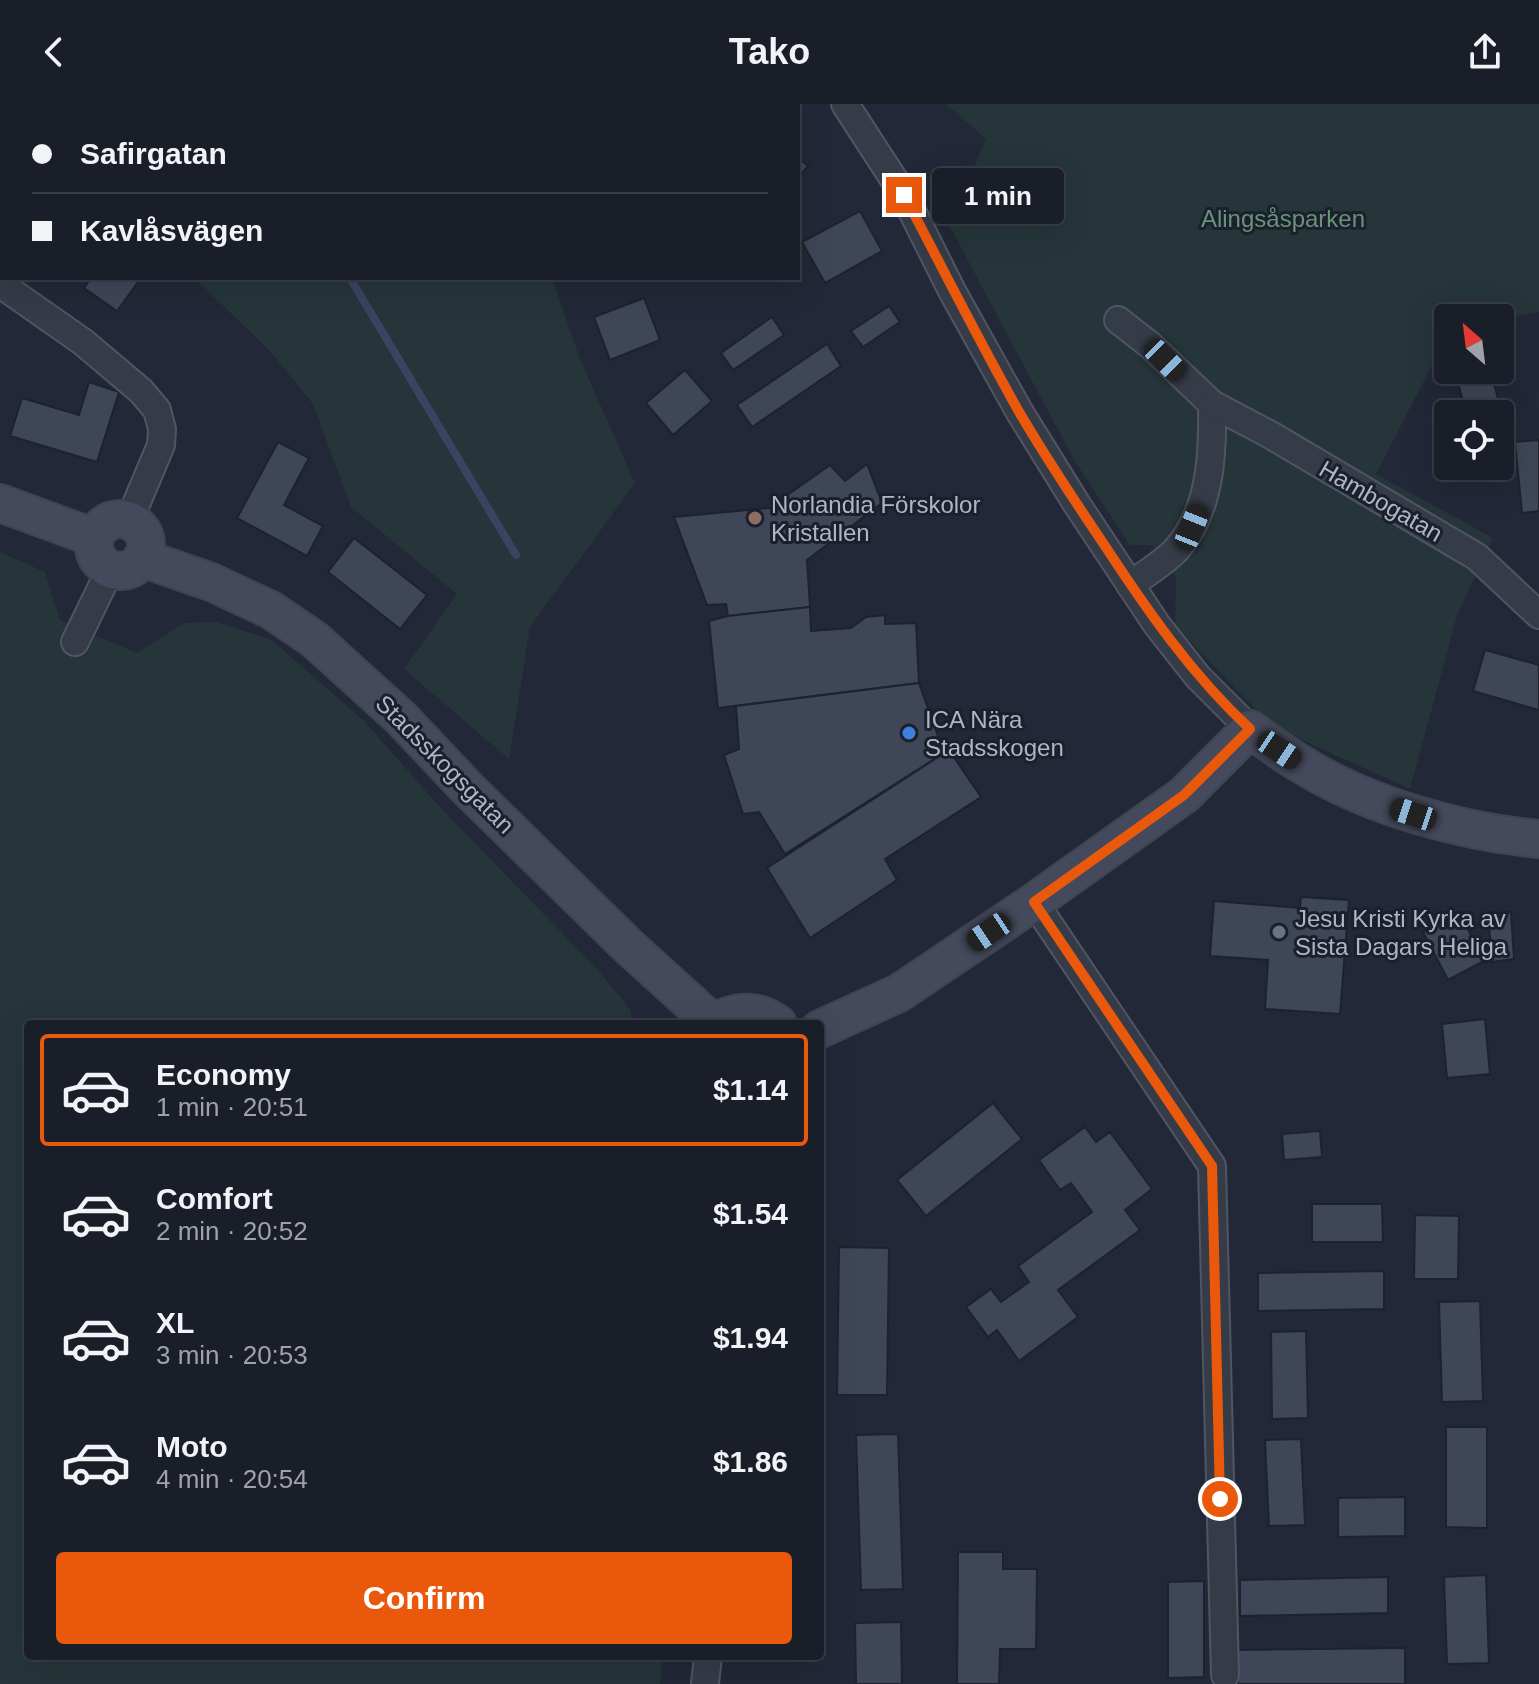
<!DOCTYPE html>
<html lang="en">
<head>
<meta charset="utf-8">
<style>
	:root { --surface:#1a1e29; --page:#272b35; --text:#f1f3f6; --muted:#9fa2a8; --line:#383c46; --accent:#ea580c }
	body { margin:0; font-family:Helvetica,sans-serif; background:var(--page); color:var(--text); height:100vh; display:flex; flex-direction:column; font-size:30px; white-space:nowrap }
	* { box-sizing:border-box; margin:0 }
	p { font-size:26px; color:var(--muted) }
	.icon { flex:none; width:44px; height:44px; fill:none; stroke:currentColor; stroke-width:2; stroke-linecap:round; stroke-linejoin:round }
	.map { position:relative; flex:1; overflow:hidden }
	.sheet { position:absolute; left:24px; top:916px; width:800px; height:640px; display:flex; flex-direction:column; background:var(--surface); border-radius:8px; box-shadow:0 8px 32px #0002,0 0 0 2px var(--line) }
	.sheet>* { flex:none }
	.top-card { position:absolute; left:0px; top:0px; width:800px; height:176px; box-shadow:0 8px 32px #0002,0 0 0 2px var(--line); display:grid; align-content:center; height:176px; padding:0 32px; background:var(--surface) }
	.needle { width:52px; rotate:332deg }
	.fabs { position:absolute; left:1434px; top:200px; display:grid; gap:16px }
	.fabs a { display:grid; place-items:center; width:80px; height:80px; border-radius:8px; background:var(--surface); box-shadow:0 8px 32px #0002,0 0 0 2px var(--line); font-size:40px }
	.end { position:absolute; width:36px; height:36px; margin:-18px; border:10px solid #ea580c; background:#fff; box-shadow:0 0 0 4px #fff }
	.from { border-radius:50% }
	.bubble { position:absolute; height:56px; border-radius:8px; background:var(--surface); box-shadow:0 8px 32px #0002,0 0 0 2px var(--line); font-size:26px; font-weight:700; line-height:56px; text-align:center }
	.car { position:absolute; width:24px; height:48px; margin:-24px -12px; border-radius:10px; box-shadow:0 0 6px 2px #0007; background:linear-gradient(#222 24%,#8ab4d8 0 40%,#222 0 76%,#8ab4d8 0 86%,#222 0) }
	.top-card b { display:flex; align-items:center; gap:28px; height:76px; font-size:30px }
	.top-card b+b { border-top:2px solid var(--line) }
	.top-card i { width:20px; height:20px; background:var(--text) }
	ul { padding:14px 0 0; list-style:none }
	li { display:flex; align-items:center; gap:24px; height:112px; margin:0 16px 12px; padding:0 16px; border:4px solid transparent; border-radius:8px }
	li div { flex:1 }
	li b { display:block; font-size:30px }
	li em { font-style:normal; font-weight:700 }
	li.on { border-color:var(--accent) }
	li>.icon { width:72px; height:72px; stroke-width:1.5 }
	.button { display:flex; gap:16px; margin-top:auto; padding:16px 32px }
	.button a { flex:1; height:92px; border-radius:8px; background:var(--accent); color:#fff; font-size:32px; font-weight:700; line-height:92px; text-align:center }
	header { display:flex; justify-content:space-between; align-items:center; height:104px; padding:0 32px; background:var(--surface); font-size:36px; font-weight:700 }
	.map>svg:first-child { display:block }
	.green { fill:#253539 }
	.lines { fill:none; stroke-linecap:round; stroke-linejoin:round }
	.stream { stroke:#394460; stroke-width:8 }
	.building { fill:#3f4657; stroke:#1d222f; stroke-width:2 }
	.street-casing { stroke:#505563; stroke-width:30 }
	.secondary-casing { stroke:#3f4451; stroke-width:40 }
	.street { stroke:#363b48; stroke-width:26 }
	.secondary { stroke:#44495b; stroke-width:36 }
	.route { stroke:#ea580c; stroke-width:10 }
	.education-dot { fill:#8d6e63; stroke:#1b202d; stroke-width:3 }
	.shop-dot { fill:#3f7fe0; stroke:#1b202d; stroke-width:3 }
	.worship-dot { fill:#6b7280; stroke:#1b202d; stroke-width:3 }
	.labels { text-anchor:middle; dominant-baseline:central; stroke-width:6; stroke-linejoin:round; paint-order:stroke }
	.park-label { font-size:24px; fill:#699379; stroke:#1b202d }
	.street-label { font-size:24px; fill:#b0b5c4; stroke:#1b202d }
	.poi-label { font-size:24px; fill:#b0b5c4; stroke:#1b202d; text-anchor:start }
</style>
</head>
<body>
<header><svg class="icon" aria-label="back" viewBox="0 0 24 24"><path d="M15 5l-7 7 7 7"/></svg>Tako<svg class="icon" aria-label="share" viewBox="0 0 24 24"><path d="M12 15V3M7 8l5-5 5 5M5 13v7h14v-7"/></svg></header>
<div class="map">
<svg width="1539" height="1580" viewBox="0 0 1539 1580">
	<rect width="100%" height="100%" fill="#222837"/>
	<g class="green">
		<path d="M 0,0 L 441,0 L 443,2 L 2,2 L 2,39 Z"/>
		<path d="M 946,0 L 1539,0 L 1539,208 L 1500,215 L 1448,214 L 1448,230 L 1376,370 L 1493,434 L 1457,512 L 1410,685 L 1273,623 L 1175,522 L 1176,475 L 1152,441 L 1130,441 L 1074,356 L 949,121 L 986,35 Z"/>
		<path d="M 194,174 L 552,174 L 580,255 L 635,379 L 530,523 L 509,655 L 404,565 L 457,490 L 351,403 L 313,300 L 269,246 Z"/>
		<path d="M 0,448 L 45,468 L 60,516 L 137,549 L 184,519 L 216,518 L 272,536 L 364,617 L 440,703 L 598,866 L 630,905 L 633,920 L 28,920 L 28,1552 L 663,1552 L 660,1580 L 0,1580 Z"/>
	</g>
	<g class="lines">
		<g class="stream">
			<path d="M 246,0 L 247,2"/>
			<path d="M 350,174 L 516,451"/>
		</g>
	</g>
	<g class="building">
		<path d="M 798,54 L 808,62 L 798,74 Z"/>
		<path d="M 2,90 L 2,128 L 0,127 Z"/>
		<path d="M 860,107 L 882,147 L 825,179 L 802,138 Z"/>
		<path d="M 91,174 L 141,174 L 117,207 L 84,184 Z"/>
		<path d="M 644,194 L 660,236 L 610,256 L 594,213 Z"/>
		<path d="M 889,202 L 900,218 L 863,243 L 851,227 Z"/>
		<path d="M 772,213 L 784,231 L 733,266 L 721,249 Z"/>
		<path d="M 827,240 L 841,262 L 752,323 L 737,301 Z"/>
		<path d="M 685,266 L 712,297 L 673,331 L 646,299 Z"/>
		<path d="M 1455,266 L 1490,266 L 1501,305 L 1483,310 L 1466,310 Z"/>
		<path d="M 89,278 L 119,288 L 97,358 L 10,332 L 22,294 L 79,311 Z"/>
		<path d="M 1539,336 L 1539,407 L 1522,409 L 1515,338 Z"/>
		<path d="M 278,338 L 309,354 L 284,401 L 323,422 L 307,452 L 237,414 Z"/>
		<path d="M 867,360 L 882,399 L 807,456 L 810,503 L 728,512 L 726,500 L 707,501 L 674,413 L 769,404 L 830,361 L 845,377 Z"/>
		<path d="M 354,434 L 427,491 L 400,525 L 328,468 Z"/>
		<path d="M 810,503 L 811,527 L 851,524 L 866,513 L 885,511 L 885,520 L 916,519 L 919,579 L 718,604 L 709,517 L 728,512 Z"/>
		<path d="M 1485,546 L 1539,561 L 1539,606 L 1473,587 Z"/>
		<path d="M 919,579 L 944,649 L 785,750 L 759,708 L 743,710 L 724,651 L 739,645 L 736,602 Z"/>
		<path d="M 949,646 L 981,693 L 885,755 L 897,776 L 810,834 L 767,764 Z"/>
		<path d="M 1301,793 L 1349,796 L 1340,910 L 1265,905 L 1268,856 L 1210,852 L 1214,797 L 1300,804 Z"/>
		<path d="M 1511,808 L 1514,855 L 1492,858 L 1488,810 Z"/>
		<path d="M 1460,809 L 1484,857 L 1448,876 L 1423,828 Z"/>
		<path d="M 1485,915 L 1490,970 L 1447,974 L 1442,920 Z"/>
		<path d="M 993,999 L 1022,1035 L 926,1112 L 897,1076 Z"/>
		<path d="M 1085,1023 L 1096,1038 L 1110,1028 L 1152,1085 L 1125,1106 L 1140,1126 L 1058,1186 L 1078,1213 L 1019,1257 L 997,1226 L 988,1233 L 966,1203 L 991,1185 L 1001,1198 L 1029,1178 L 1018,1162 L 1092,1108 L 1071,1079 L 1060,1086 L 1039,1056 Z"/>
		<path d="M 1320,1027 L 1322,1053 L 1284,1056 L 1282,1030 Z"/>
		<path d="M 1312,1100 L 1382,1100 L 1383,1138 L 1312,1138 Z"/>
		<path d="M 1415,1111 L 1459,1112 L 1458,1175 L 1414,1175 Z"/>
		<path d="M 839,1143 L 889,1144 L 887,1291 L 837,1291 Z"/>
		<path d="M 1384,1167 L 1384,1205 L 1258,1207 L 1258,1169 Z"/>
		<path d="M 1480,1197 L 1483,1297 L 1442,1298 L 1439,1198 Z"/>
		<path d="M 1306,1227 L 1308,1314 L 1272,1315 L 1271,1228 Z"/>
		<path d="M 1446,1323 L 1487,1323 L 1487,1424 L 1446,1423 Z"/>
		<path d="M 898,1330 L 903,1485 L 861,1486 L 856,1331 Z"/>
		<path d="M 1301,1335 L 1305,1421 L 1269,1422 L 1265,1336 Z"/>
		<path d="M 1405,1393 L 1405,1432 L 1338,1433 L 1338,1394 Z"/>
		<path d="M 958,1448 L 1003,1448 L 1003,1465 L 1037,1465 L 1036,1545 L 1000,1545 L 999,1580 L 957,1580 Z"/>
		<path d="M 1486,1471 L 1489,1559 L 1447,1560 L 1444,1473 Z"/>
		<path d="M 1388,1473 L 1388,1509 L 1240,1512 L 1240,1476 Z"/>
		<path d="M 1204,1477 L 1204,1573 L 1168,1574 L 1168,1478 Z"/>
		<path d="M 901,1518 L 902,1580 L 856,1580 L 855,1519 Z"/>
		<path d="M 1405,1544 L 1405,1580 L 1238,1580 L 1238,1546 Z"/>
	</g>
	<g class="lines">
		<g class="street-casing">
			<g id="street">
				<path d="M 845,0 L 904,91 L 952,187 L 1019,307 L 1076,399 L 1157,521 L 1198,573 L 1250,625"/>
				<path d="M 0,180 L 83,238 L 141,287 L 157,306 L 162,325 L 161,341 L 129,417"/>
				<path d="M 1118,216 L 1150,241 L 1212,300 C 1213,350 1211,408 1175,447 C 1162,460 1145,470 1130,481"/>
				<path d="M 1212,300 L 1269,330 L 1477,453 L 1539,511"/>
				<path d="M 75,538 L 110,466"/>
				<path d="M 1034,798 L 1212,1062 L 1225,1571"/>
				<path d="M 705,1580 L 708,1552"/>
			</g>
		</g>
		<g class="secondary-casing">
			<g id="secondary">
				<path d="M 0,399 L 95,434"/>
				<circle cx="120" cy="441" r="26"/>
				<path d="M 142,454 L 211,478 L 271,506 L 315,536 L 401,614 L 467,684 L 627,841 L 713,919"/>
				<path d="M 712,920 C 734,906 756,904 778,920"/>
				<path d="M 820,925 L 899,889 L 1034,798 L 1184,691 L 1250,625 C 1268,638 1286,652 1306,663 C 1371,703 1463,728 1539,735"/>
			</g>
		</g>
		<use href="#street" class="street"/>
		<use href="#secondary" class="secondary"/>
	</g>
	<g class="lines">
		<path class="route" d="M 904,91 C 942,163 978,235 1018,306 C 1044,351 1074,396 1103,439 C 1147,506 1191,570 1250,625 L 1184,691 L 1034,798 L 1212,1062 L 1220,1395"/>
	</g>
	<circle class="education-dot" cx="755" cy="414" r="8"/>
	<circle class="shop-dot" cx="909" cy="629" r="8"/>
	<circle class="worship-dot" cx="1279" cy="828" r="8"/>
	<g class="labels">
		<g class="park-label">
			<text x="1283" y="114">Alingsåsparken</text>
		</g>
		<g class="street-label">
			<text transform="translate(1381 397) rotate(30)">Hambogatan</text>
			<text transform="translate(445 660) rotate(45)">Stadsskogsgatan</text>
		</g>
		<g class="poi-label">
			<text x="771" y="400">Norlandia Förskolor<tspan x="771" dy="28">Kristallen</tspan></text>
			<text x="925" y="615">ICA Nära<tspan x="925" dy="28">Stadsskogen</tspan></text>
			<text x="1295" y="814">Jesu Kristi Kyrka av<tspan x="1295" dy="28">Sista Dagars Heliga</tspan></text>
		</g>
	</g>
</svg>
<div class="fabs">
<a><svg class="needle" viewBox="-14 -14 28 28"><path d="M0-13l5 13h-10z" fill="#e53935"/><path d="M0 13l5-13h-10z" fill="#9fa2a8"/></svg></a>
<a><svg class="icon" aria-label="locate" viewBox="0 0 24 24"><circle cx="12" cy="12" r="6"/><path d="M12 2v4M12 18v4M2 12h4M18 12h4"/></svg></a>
</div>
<i class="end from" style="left:1220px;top:1395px"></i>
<i class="end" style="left:904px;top:91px"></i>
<div class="bubble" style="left:932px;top:64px;width:132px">1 min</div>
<i class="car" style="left:1165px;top:256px;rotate:135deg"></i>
<i class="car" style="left:1192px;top:423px;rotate:22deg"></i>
<i class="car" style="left:1279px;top:646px;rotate:124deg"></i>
<i class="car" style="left:1413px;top:710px;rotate:288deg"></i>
<i class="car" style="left:989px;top:828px;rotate:236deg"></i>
<div class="top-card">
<b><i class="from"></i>Safirgatan</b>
<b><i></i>Kavlåsvägen</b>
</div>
<section class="sheet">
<ul>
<li class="on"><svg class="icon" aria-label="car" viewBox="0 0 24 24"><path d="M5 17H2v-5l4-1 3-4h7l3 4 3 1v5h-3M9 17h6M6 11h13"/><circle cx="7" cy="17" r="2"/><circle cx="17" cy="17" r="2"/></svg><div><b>Economy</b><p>1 min · 20:51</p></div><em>$1.14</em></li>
<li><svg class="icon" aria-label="car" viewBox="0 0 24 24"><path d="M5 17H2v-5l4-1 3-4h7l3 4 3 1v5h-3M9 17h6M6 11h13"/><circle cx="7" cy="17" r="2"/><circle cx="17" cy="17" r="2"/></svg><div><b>Comfort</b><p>2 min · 20:52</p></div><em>$1.54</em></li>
<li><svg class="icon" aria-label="car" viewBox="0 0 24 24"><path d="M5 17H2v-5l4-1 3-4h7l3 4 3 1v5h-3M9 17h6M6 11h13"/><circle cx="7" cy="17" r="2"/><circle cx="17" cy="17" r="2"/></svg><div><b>XL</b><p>3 min · 20:53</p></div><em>$1.94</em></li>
<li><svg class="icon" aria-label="car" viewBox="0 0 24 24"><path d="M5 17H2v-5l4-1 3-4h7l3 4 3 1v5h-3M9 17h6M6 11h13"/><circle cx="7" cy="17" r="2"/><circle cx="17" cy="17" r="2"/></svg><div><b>Moto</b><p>4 min · 20:54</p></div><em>$1.86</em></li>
</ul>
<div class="button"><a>Confirm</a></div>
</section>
</div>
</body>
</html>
